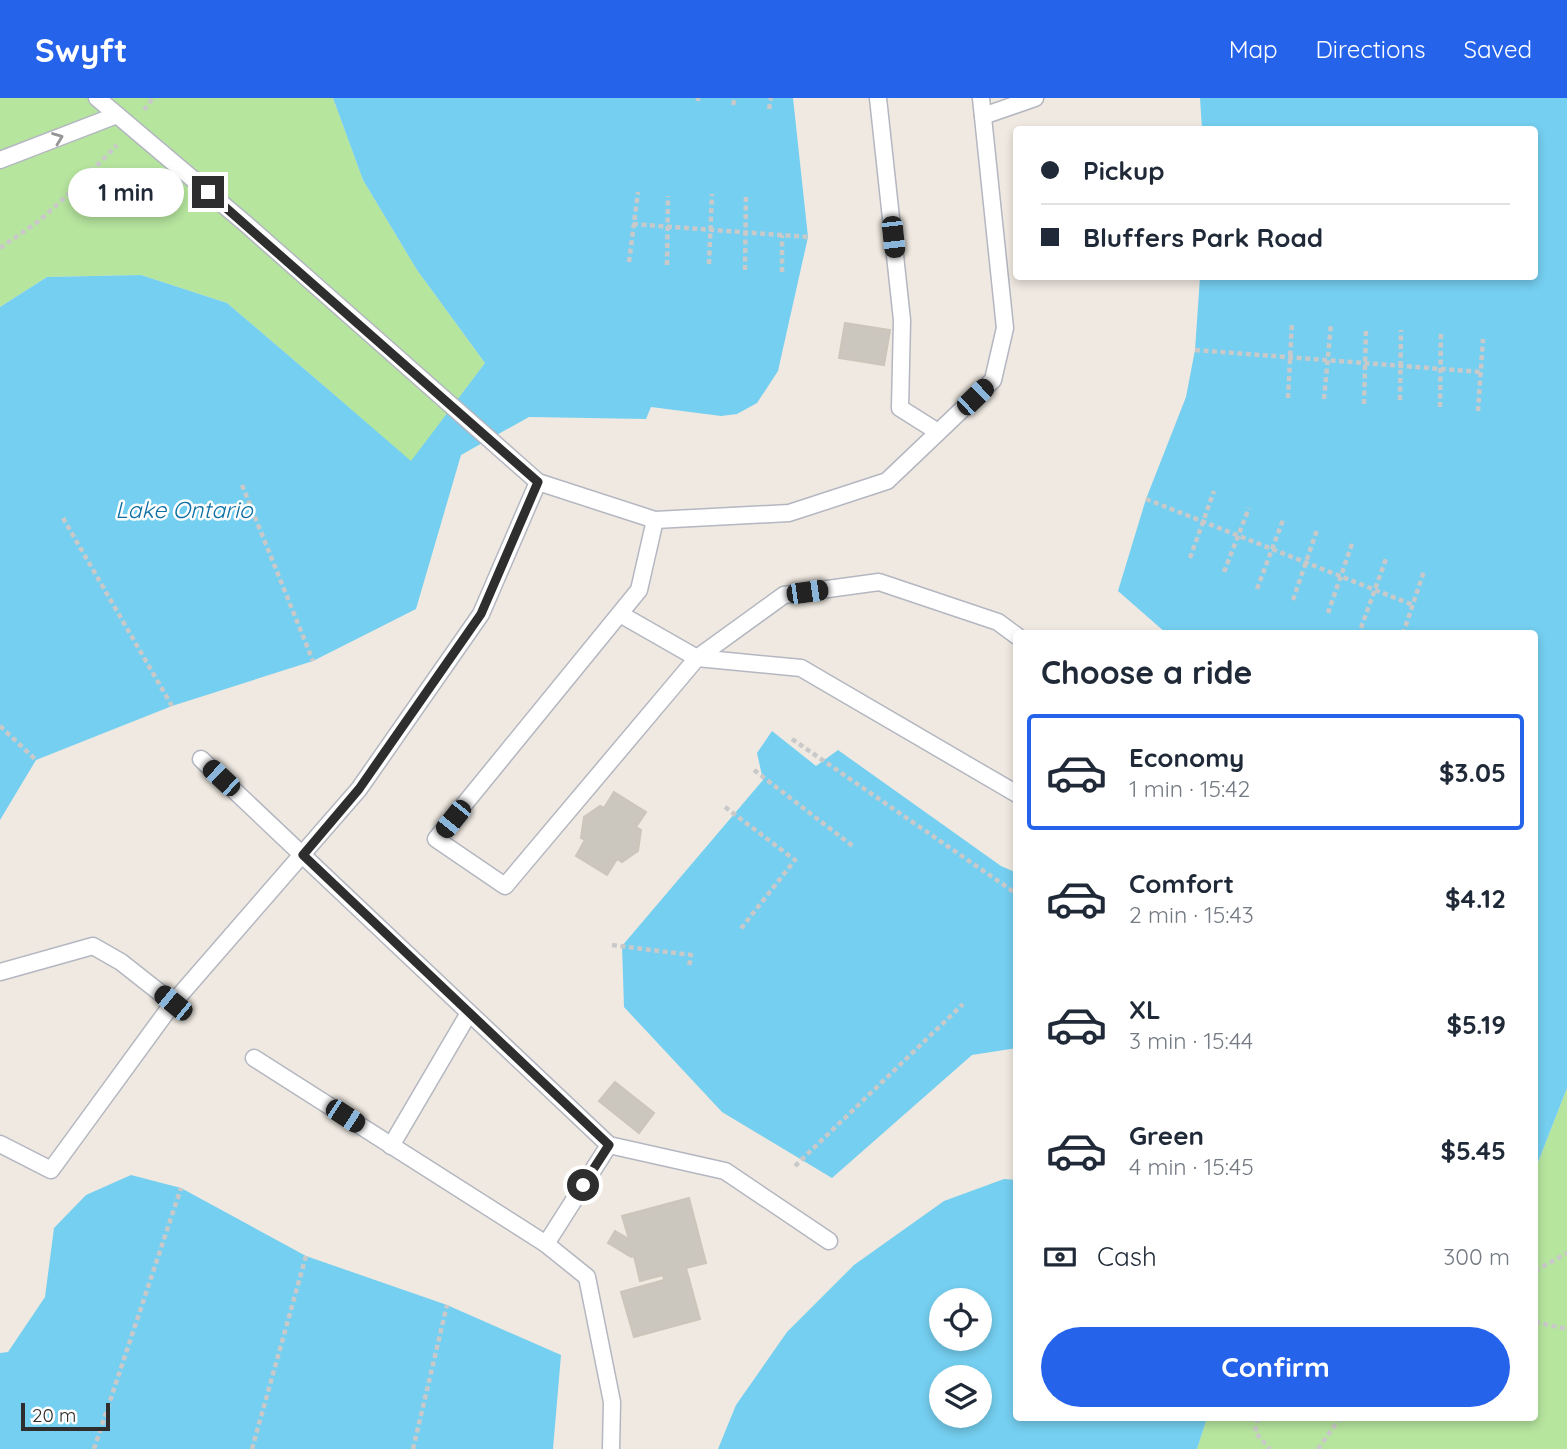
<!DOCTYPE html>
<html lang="en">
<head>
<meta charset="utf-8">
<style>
	:root { --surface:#fff; --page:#f6f6f7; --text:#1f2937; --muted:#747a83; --line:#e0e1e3; --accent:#2563eb }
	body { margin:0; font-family:Quicksand,sans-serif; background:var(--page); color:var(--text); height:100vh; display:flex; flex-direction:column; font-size:26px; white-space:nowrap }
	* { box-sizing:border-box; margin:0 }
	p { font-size:23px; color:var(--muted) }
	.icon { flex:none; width:38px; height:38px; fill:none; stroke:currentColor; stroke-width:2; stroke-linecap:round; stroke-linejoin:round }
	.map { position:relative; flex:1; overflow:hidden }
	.side { position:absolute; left:1013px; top:532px; width:525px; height:791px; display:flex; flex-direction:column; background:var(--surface); border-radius:7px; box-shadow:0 4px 10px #0003 }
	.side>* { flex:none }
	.banner { position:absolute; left:1013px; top:28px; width:525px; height:154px; border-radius:7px; box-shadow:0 4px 10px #0003; display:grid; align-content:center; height:154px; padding:0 28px; background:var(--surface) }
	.controls { position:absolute; left:929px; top:1190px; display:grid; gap:14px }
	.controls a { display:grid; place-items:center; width:63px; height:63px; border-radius:50%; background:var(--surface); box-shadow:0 4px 10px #0003; font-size:35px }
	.scale { position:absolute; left:21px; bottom:18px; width:89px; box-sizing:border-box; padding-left:7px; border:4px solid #2e2e2e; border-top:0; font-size:19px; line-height:24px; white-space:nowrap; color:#2e2e2e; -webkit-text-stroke:5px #fff; paint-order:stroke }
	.end { position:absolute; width:32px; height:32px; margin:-16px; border:9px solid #2e2e2e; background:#fff; box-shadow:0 0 0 4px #fff }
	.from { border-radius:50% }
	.bubble { position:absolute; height:49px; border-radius:24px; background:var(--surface); box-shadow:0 4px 10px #0003; font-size:23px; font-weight:700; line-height:49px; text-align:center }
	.car { position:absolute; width:21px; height:42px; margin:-21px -10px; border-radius:9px; box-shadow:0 0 5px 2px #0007; background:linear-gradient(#222 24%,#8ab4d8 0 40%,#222 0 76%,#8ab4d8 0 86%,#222 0) }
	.banner b { display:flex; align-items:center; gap:24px; height:66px; font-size:26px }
	.banner b+b { border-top:2px solid var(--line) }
	.banner i { width:18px; height:18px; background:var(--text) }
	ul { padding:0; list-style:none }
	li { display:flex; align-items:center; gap:21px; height:116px; margin:0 14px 10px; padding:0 14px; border:4px solid transparent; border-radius:7px }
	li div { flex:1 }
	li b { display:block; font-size:26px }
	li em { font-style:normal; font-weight:700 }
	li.current { border-color:var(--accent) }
	li>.icon { width:63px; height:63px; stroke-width:1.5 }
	h2 { padding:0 28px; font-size:32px; line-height:84px }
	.pay { display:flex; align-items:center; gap:18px; height:77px; padding:0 28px; font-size:26px }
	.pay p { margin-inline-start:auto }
	.action { display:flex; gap:14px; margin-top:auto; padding:14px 28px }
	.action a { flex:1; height:80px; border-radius:42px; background:var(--accent); color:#fff; font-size:28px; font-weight:700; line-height:80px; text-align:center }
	header { display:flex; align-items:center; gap:42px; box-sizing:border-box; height:98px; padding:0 35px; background:var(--accent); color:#fff }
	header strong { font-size:33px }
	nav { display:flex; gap:38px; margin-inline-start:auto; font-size:24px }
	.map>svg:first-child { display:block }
	.green { fill:#b6e59e }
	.water { fill:#75cff0; fill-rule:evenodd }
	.building { fill:#cbc7bf; stroke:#cbc5ba; stroke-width:2 }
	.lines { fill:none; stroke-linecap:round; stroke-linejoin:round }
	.lane-casing { stroke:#b4b7c1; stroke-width:19 }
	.path { stroke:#c9c9c9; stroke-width:4.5; stroke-dasharray:5 3.5; stroke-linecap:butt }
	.lane { stroke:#fff; stroke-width:16 }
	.oneway { stroke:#969696 }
	.route { stroke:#2e2e2e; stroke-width:9 }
	.labels { text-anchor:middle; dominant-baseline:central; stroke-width:5; stroke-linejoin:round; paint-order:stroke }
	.water-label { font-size:23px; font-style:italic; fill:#0d6fa3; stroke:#fff }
</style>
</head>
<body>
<header>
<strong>Swyft</strong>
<nav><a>Map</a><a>Directions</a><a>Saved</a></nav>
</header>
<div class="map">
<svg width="1567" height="1351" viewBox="0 0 1567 1351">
	<rect width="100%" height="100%" fill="#efe9e1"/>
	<g class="green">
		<path d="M 0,0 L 333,0 L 363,82 L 417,172 L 485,265 L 411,364 L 330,293 L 227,205 L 141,177 L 47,179 L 0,209 Z"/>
		<path d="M 1567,990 L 1567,1351 L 1197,1351 L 1207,1320 L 1535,1320 L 1535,1072 Z"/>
	</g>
	<g class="water">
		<path d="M 333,0 L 793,0 L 808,139 L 778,273 L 757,305 L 737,316 L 721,318 L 651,309 L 646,321 L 529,319 L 461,357 L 416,511 L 313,563 L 172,608 L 36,662 L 0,722 L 0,209 L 47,179 L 141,177 L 227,205 L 330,293 L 411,363 L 485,265 L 417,172 L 363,82 Z"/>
		<path d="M 1200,0 L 1567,0 L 1567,990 L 1535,1072 L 1535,536 L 1166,535 L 1118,493 L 1146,401 L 1186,299 L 1195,252 L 1200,179 L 1535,178 L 1535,32 L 1202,31 Z"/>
		<path d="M 772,633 L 816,668 L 838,652 L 1001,768 L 1017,775 L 1017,950 L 972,957 L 832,1080 L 722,1014 L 624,909 L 622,848 L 763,682 L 757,655 Z"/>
		<path d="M 131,1077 L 181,1090 L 306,1158 L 447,1207 L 561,1257 L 553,1351 L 0,1351 L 0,1255 L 8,1254 L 45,1199 L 54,1130 L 86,1097 Z"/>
		<path d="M 1004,1081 L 1017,1082 L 1017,1320 L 1207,1320 L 1197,1351 L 718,1351 L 736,1307 L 787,1234 L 854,1167 L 944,1103 ZM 980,1202 L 980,1241 L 942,1241 L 942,1202 ZM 980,1279 L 980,1318 L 942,1318 L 942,1279 Z"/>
	</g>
	<g class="building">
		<path d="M 845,225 L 890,232 L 884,267 L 839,260 Z"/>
		<path d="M 614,694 L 646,714 L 636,729 L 641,732 L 638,753 L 622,764 L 617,761 L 607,777 L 576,758 L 585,742 L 581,740 L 584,719 L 600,708 L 604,710 Z"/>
		<path d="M 615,984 L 654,1015 L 639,1035 L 599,1003 Z"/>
		<path d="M 689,1100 L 706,1165 L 686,1170 L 700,1221 L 634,1239 L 621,1194 L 664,1182 L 663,1177 L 640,1183 L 634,1158 L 631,1159 L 608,1145 L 615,1133 L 629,1141 L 622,1118 Z"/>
	</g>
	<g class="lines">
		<g class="lane-casing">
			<g id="lane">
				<path d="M 97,0 L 246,126 L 538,384"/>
				<path d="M 878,0 L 902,222 L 900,310 L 938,334"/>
				<path d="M 983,18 L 1035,0"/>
				<path d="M 0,62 L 117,17"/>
				<path d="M 620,516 L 697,560 L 505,788 L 436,741 L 639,492 L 655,422"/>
				<path d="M 697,560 L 801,570 L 1017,696"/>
				<path d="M 697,560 L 784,497 L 879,484 L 998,524 L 1017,538"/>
				<path d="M 201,661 L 609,1047 L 546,1146 L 254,960"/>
				<path d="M 0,874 L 93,848 L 121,864 L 173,905"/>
				<path d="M 0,1046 L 51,1072 L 173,905 L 359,691 L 481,516 L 538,384 L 655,422 L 789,415 L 887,383 L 993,282 L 1005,230 L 981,0"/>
				<path d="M 609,1047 L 725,1073 L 829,1143"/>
				<path d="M 391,1048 L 469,915"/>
				<path d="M 546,1146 L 587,1179 L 612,1304 L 611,1351"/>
			</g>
		</g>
		<g class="path">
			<path d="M 698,3 L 698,0"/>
			<path d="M 733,7 L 735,0"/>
			<path d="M 769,11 L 771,0"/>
			<path d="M 144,12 L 153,0"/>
			<path d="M 633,126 L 808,139"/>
			<path d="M 0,150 L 39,123 L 72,93 L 117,47"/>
			<path d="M 629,164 L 638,94"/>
			<path d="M 709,166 L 712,96"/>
			<path d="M 667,167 L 668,98"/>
			<path d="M 745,172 L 746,97"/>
			<path d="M 782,174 L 782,137"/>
			<path d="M 1195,252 L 1481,274"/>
			<path d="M 1288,300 L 1292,224"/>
			<path d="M 1324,301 L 1331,226"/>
			<path d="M 1400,302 L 1401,232"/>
			<path d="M 1364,306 L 1366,231"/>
			<path d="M 1440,309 L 1441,235"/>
			<path d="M 1478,313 L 1483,241"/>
			<path d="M 242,387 L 313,563"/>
			<path d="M 1146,401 L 1413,507"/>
			<path d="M 63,420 L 172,608"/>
			<path d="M 1190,460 L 1214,393"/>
			<path d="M 1224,474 L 1249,410"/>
			<path d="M 1257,491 L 1283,422"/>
			<path d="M 1293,502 L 1317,432"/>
			<path d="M 1328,515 L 1353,443"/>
			<path d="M 1361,530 L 1387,458"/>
			<path d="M 1403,536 L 1424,473"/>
			<path d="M 0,628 L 36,662"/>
			<path d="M 792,641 L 1017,796"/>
			<path d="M 754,672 L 854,749"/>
			<path d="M 725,709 L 795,762 L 739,833"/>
			<path d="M 612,847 L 691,857 L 689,869"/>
			<path d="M 795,1068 L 963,906"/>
			<path d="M 1535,1173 L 1567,1155"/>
			<path d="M 1535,1224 L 1567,1231"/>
			<path d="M 1258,1320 L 1255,1334 L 1270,1351"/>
			<path d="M 94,1351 L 181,1090"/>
			<path d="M 252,1351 L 306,1158"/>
			<path d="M 413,1351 L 447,1207"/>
			<path d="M 1318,1351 L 1340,1320"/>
		</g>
		<use href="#lane" class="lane"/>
	</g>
	<defs><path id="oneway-chevron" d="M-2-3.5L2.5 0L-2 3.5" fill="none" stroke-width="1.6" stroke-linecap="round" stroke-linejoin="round" transform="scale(1.75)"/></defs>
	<use class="oneway" href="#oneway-chevron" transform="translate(58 40) rotate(-21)"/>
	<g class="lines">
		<path class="route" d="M 208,94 L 538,384 L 481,516 L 359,691 L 303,757 L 609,1047 L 583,1087"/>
	</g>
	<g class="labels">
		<g class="water-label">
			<text x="184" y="411">Lake Ontario</text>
		</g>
	</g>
</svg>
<div class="controls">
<a><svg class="icon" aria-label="locate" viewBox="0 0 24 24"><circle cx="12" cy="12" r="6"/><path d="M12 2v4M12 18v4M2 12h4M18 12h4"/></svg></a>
<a><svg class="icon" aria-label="layers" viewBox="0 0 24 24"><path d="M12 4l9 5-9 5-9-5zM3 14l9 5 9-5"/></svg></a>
</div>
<div class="scale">20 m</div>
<i class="end from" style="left:583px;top:1087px"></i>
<i class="end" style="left:208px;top:94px"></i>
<div class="bubble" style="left:68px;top:70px;width:116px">1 min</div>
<i class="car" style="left:893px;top:139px;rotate:174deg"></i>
<i class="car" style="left:975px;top:299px;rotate:46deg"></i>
<i class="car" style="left:807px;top:494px;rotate:82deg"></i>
<i class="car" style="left:221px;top:680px;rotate:313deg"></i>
<i class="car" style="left:453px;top:721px;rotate:219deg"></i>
<i class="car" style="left:173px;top:905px;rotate:309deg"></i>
<i class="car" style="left:345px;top:1018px;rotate:123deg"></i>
<div class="banner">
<b><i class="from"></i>Pickup</b>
<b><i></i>Bluffers Park Road</b>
</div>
<section class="side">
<h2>Choose a ride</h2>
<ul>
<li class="current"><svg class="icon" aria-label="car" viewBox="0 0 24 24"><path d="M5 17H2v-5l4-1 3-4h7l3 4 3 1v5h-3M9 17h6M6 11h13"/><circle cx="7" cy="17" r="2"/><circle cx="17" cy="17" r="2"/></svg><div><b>Economy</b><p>1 min · 15:42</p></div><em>$3.05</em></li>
<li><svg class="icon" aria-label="car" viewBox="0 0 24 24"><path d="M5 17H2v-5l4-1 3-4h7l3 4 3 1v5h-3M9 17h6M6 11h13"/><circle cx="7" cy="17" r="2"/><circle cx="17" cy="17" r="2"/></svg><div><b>Comfort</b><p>2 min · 15:43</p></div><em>$4.12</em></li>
<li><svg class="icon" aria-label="car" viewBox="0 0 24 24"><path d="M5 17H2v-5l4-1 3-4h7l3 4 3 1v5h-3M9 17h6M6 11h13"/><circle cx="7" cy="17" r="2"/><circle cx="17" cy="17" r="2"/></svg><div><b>XL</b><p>3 min · 15:44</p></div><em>$5.19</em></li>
<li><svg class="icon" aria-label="car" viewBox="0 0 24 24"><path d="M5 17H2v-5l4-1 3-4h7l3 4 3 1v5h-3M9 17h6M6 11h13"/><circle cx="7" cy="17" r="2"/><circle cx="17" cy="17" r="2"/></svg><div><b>Green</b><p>4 min · 15:45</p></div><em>$5.45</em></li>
</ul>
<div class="pay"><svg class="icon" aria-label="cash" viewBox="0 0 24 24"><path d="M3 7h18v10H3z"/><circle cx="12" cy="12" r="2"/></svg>Cash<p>300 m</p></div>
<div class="action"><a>Confirm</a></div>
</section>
</div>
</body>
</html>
